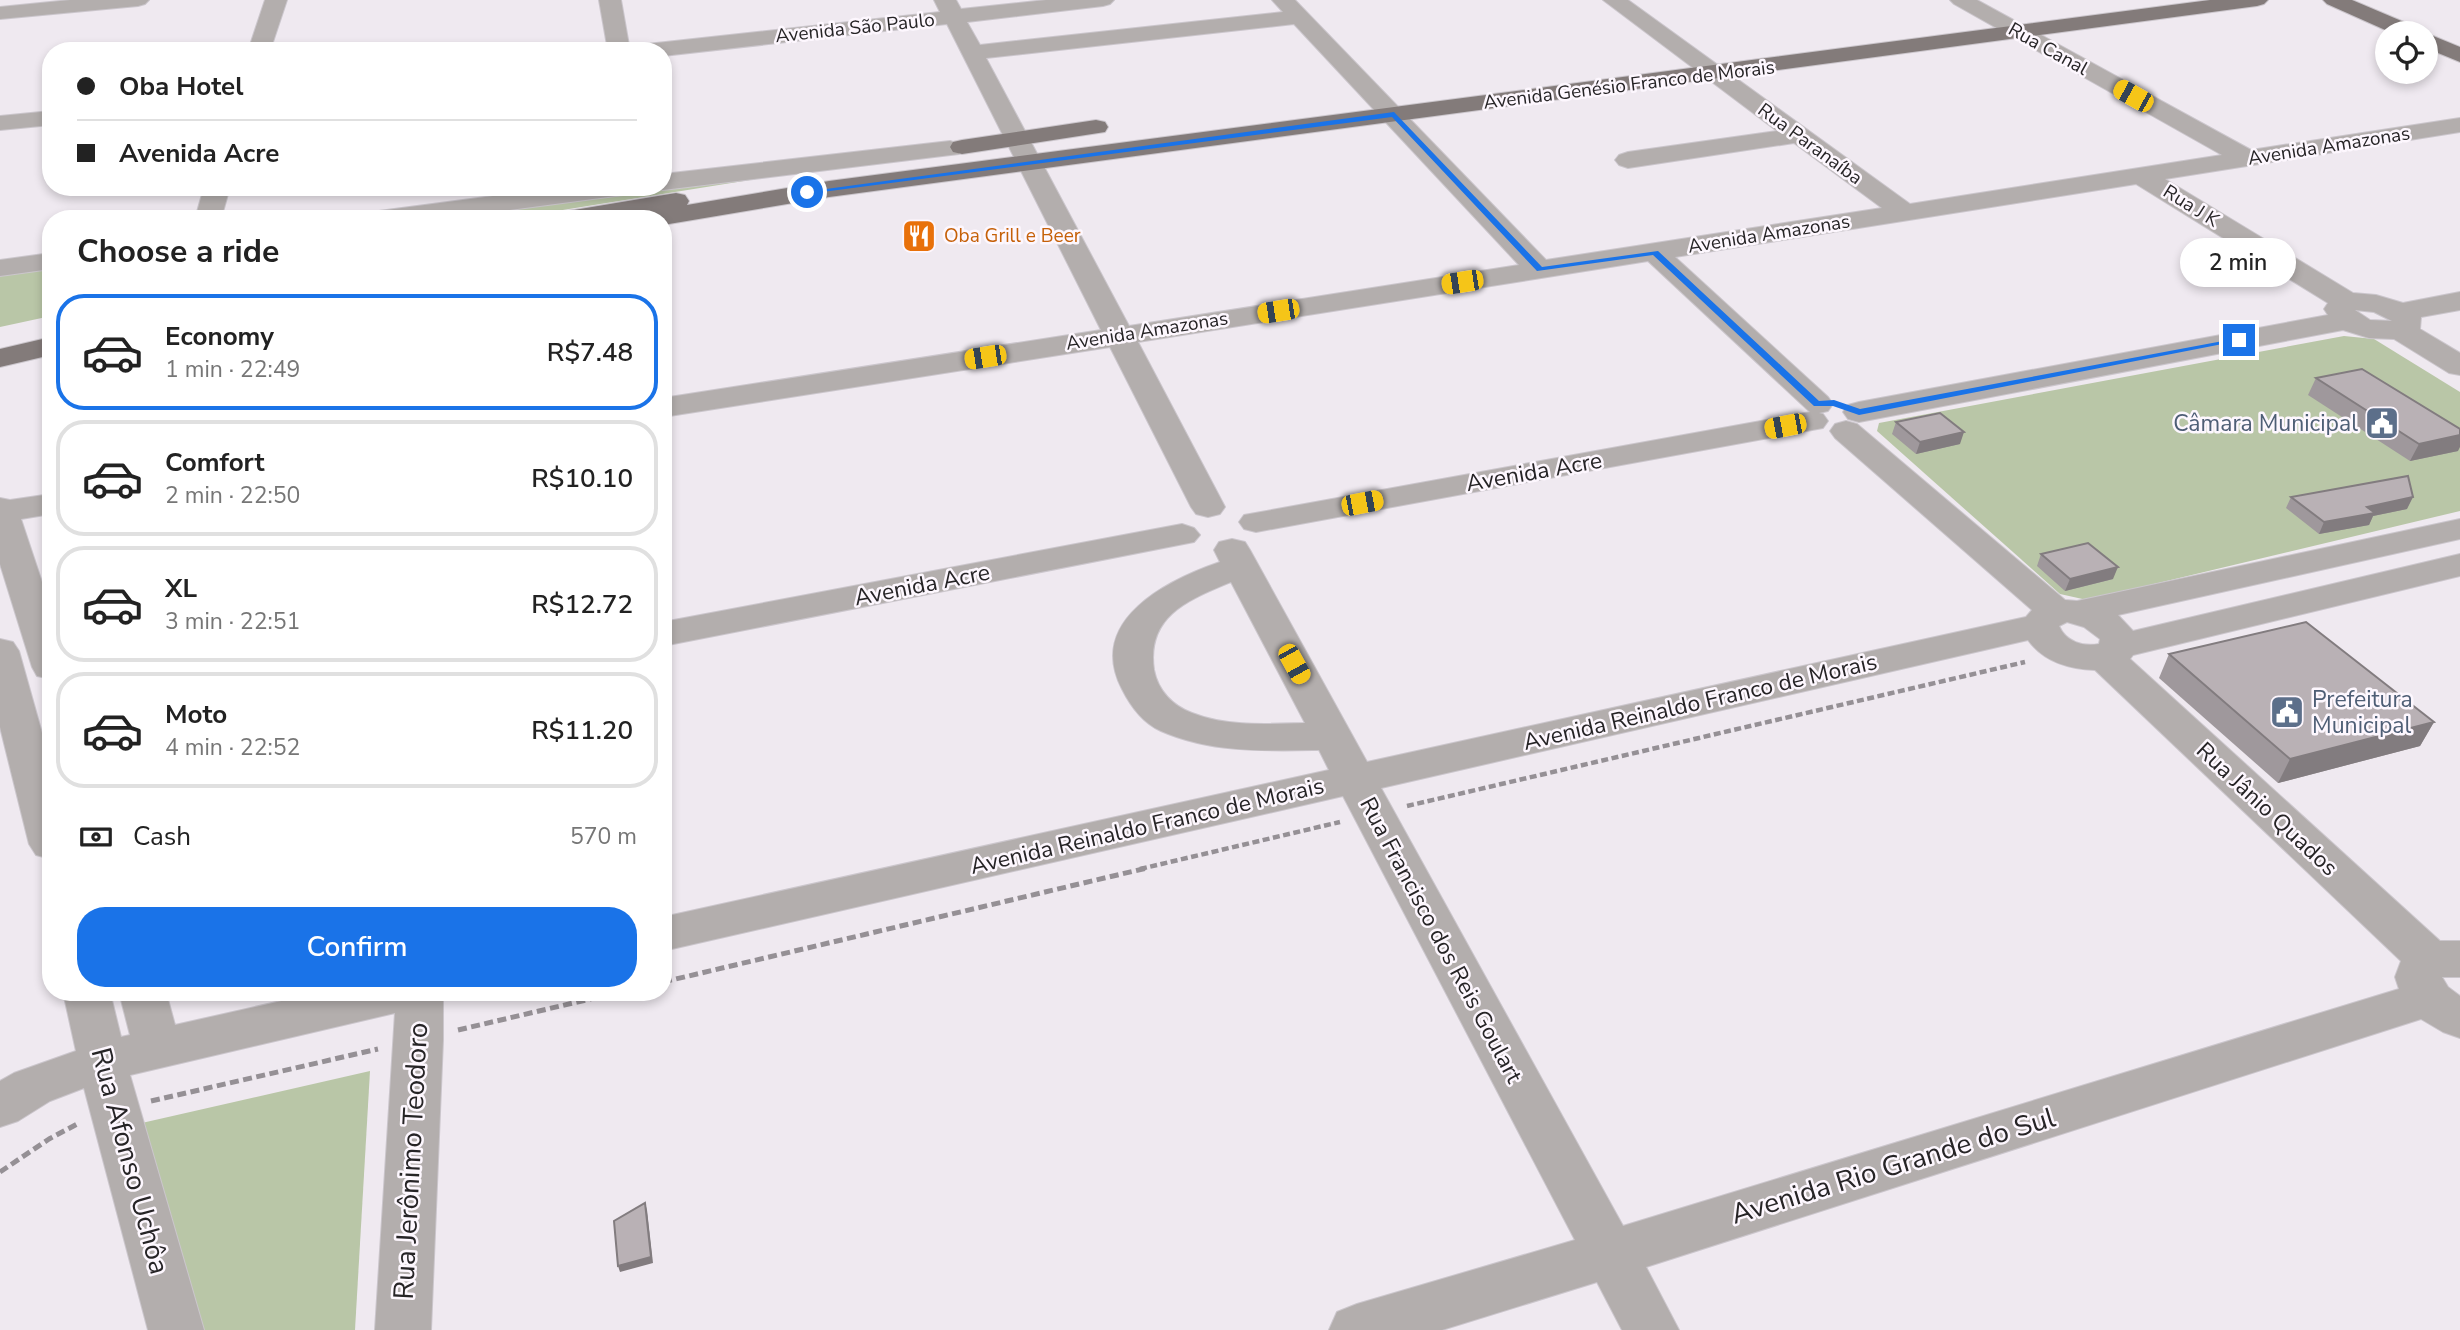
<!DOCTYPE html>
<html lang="en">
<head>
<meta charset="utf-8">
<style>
	:root { --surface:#fff; --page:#f6f6f6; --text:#222; --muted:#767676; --line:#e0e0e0; --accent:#1a73e8 }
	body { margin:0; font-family:"Nunito Sans",sans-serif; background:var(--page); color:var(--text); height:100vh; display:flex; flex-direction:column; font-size:26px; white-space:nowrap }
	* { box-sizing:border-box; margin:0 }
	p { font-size:23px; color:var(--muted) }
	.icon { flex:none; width:38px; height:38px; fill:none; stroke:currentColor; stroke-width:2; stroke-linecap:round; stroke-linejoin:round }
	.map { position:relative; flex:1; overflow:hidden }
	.panel { position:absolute; left:42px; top:210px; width:630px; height:791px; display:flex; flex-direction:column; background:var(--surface); border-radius:28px; box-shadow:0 4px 10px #0003 }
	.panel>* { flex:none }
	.banner { position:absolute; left:42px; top:42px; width:630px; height:154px; border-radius:28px; box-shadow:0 4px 10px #0003; display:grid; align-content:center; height:154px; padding:0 35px; background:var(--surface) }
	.fabs { position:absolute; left:2375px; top:21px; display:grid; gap:14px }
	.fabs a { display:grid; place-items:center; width:63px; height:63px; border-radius:50%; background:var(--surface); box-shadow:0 4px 10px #0003; font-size:35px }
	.end { position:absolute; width:32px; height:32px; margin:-16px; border:9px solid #1a73e8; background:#fff; box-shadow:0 0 0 4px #fff }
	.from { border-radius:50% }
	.bubble { position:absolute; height:49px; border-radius:24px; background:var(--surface); box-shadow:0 4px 10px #0003; font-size:23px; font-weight:600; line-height:49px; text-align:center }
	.car { position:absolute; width:21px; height:42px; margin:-21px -10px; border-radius:9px; box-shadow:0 0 5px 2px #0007; background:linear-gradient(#f5c518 24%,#345 0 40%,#f5c518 0 76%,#345 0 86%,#f5c518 0) }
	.banner b { display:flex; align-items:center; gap:24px; height:66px; font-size:26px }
	.banner b+b { border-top:2px solid var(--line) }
	.banner i { width:18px; height:18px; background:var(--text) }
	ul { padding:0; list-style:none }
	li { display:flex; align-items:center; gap:21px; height:116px; margin:0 14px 10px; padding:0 21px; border:4px solid var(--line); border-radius:28px }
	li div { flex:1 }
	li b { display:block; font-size:26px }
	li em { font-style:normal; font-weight:600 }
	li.selected { border-color:var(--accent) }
	li>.icon { width:63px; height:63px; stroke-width:1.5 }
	h2 { padding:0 35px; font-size:32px; line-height:84px }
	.pay { display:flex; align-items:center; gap:18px; height:77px; padding:0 35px; font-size:26px }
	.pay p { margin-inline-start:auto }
	.cta { display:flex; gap:14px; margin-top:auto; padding:14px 35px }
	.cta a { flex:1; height:80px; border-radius:28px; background:var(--accent); color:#fff; font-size:28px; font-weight:600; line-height:80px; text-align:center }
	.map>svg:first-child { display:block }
	.green { fill:#b9c6a7 }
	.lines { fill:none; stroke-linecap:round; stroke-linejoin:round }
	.minor-casing { stroke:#cbc6cc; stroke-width:2 }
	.major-casing { stroke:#cbc6cc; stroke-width:2 }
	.path-far1 { stroke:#959095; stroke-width:4.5; stroke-dasharray:7 3.5; stroke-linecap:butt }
	.path { stroke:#959095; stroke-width:5; stroke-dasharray:9 4.5; stroke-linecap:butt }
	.minor { fill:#b3aead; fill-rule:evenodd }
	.major { fill:#837b7a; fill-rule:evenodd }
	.wall { fill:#9f989c }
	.shaded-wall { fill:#827c7f }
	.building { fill:#b9b1b5; stroke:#827c7f; stroke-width:2 }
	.route { fill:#1a73e8 }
	.labels { text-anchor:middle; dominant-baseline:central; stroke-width:5; stroke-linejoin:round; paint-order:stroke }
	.far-street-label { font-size:19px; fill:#262426; stroke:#fdf7fe }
	.far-food-label { font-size:19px; fill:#c56008; stroke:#fdf7fe; text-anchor:start }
	.service-label { font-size:23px; fill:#4e5e75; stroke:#fdf7fe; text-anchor:end }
	.street-label { font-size:23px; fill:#262426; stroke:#fdf7fe }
	.near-street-label { font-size:28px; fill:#262426; stroke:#fdf7fe }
</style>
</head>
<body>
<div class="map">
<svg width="2460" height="1330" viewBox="0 0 2460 1330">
	<rect width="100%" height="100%" fill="#efe9f0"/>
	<g class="green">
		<path d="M 792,171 L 794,173 L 507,219 L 422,219 Z"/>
		<path d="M 51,267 L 51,316 L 0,327 L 0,273 Z"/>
		<path d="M 2344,336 L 2374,339 L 2460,392 L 2460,511 L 2087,600 L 2060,594 L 1877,431 L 1879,423 Z"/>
		<path d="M 370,1071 L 355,1330 L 192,1330 L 133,1125 Z"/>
	</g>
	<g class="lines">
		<g class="minor-casing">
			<g id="minor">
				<path d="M 70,0 L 149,0 L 145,4 L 138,6 L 0,19 L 0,7 Z"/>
				<path d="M 265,0 L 287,0 L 270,51 L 248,51 Z"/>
				<path d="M 599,0 L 621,0 L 630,51 L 608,51 Z"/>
				<path d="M 934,0 L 956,0 L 961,9 L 1046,0 L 1114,0 L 1110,4 L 1103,6 L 967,22 L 980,45 L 1283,12 L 1272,0 L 1295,0 L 1546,260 L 1882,208 L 1794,143 L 1628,168 L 1619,165 L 1615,160 L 1619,155 L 1628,152 L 1777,131 L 1603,0 L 1628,0 L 1910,204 L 2222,155 L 1954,4 L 1950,0 L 1977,0 L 2251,150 L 2460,118 L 2460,132 L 2165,179 L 2353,293 L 2376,295 L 2403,303 L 2460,292 L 2460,310 L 2421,317 L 2420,329 L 2460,353 L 2460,375 L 2449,373 L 2394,339 L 2369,338 L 2343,330 L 1859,422 L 1848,419 L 1843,412 L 1848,405 L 1859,402 L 2328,315 L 2324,309 L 2328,303 L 2136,184 L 1675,257 L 1828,397 L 1833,404 L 1828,411 L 1819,413 L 1823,414 L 1828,421 L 1823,428 L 1256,532 L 1244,529 L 1239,522 L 1244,515 L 1810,412 L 1648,261 L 1138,342 L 1225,507 L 1220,514 L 1208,517 L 1196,514 L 1191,507 L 1110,347 L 663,417 L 663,398 L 1101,330 L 947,24 L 663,56 L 663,51 L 636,51 L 639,46 L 647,44 L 940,12 ZM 1294,24 L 1519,265 L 1129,326 L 986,58 ZM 2355,310 L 2374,312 L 2392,321 L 2370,320 Z"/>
				<path d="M 51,111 L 51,125 L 0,130 L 0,116 Z"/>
				<path d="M 950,141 L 959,144 L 963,149 L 959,154 L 663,190 L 654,187 L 663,187 L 663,174 Z"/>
				<path d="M 204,187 L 230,187 L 221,219 L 195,219 Z"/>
				<path d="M 561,187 L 636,187 L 632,193 L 623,195 L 442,219 L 366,219 L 370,213 L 379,211 Z"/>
				<path d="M 51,253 L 51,269 L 0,276 L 0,260 Z"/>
				<path d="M 1846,421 L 1857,424 L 2065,600 L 2077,601 L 2460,519 L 2460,539 L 2118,615 L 2133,631 L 2460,554 L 2460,576 L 2133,655 L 2130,659 L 2440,941 L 2460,941 L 2460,977 L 2442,977 L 2448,987 L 2460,996 L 2460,1038 L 2443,1032 L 2421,1019 L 1646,1267 L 1679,1330 L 1622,1330 L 1597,1282 L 1442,1330 L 1329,1330 L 1337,1312 L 1357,1304 L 1575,1240 L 1343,796 L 663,951 L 663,917 L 1329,770 L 1319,750 C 1266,751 1211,753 1161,731 C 1143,723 1131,707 1122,689 C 1086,620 1168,580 1220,562 L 1214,550 L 1219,542 L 1232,539 L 1245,542 L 1250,550 L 1367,762 L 2026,617 L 2032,610 L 1835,438 L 1830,431 L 1835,424 ZM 1231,582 L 1305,723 C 1268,724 1227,727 1192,713 C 1173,706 1158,691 1154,670 C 1146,616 1188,600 1231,582 ZM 2067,622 L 2084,627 L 2100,639 L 2099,644 C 2083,647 2066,642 2059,626 ZM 2028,640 C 2044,662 2069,669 2095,670 L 2401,961 L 2395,977 L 2399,989 L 1623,1226 L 1381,788 Z"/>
				<path d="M 51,494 L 51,514 L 21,519 L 51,609 L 51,679 L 37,676 L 32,667 L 0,564 L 0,498 L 10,500 Z"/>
				<path d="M 1182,524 L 1194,528 L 1200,535 L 1194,542 L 663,646 L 663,622 Z"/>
				<path d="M 0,639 L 13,642 L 19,651 L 51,765 L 51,859 L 36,855 L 29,844 L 0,727 Z"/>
				<path d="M 63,992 L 110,992 L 121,1037 L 130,1035 L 119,992 L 166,992 L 175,1025 L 321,992 L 443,992 L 443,1040 L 431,1330 L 375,1330 L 395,1013 L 130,1075 L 204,1330 L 148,1330 L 84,1088 L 50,1101 L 18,1121 L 0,1127 L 0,1081 L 14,1073 L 76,1051 Z"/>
			</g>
		</g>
		<g class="major-casing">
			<g id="major">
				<path d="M 2210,0 L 2268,0 L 2264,4 L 2257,6 L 829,197 L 663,225 L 663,219 L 637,219 L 639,215 L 617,219 L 555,219 L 559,213 L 568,211 L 676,193 L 685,195 L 689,201 L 687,205 L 829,181 Z"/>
				<path d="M 2323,0 L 2352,0 L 2418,28 L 2421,33 L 2392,33 L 2327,4 Z"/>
				<path d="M 2426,33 L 2460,47 L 2460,62 L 2426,48 Z"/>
				<path d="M 1096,120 L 1105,122 L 1108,127 L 1105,132 L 962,154 L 953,152 L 950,147 L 953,142 L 962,140 Z"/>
				<path d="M 51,337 L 51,355 L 0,367 L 0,349 Z"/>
			</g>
		</g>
		<g class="path-far1">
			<path d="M 1407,806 L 2025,662"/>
			<path d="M 1140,869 L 1340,822"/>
		</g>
		<g class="path">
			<path d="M 663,982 L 1147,868"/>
			<path d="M 458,1030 L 620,992"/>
			<path d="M 151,1101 L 378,1049"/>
			<path d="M 0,1172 L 49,1139 L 79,1123"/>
		</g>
		<use href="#minor" class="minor"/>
		<use href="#major" class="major"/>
	</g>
	<g class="wall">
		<path d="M 2316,378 L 2458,451 L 2410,461 L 2308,395 Z"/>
		<path d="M 1896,422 L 1960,444 L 1916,454 L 1892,434 Z"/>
		<path d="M 2291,497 L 2407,509 L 2373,516 L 2369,525 L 2319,534 L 2286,508 Z"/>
		<path d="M 2041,554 L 2113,579 L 2065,591 L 2037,566 Z"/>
		<path d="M 2169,654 L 2434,722 L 2420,746 L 2278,783 L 2159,678 Z"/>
	</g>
	<g class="shaded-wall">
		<path d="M 1964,432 L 1960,444 L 1916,454 L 1920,442 Z"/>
		<path d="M 2460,435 L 2460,447 L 2458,451 L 2410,461 L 2419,444 Z"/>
		<path d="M 2413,497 L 2407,509 L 2373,516 L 2369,525 L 2319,534 L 2324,522 L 2367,507 Z"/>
		<path d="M 2118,567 L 2113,579 L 2065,591 L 2070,579 Z"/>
		<path d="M 2434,722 L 2420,746 L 2278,783 L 2290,759 Z"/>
		<path d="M 645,1203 L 647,1210 L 653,1263 L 620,1272 L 618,1266 Z"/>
	</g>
	<g class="building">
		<path d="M 2362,369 L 2460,429 L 2460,435 L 2419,444 L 2316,378 Z"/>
		<path d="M 1940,413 L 1964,432 L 1920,442 L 1896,422 Z"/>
		<path d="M 2408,476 L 2413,497 L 2367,507 L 2375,513 L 2324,522 L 2291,497 Z"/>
		<path d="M 2088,543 L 2118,567 L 2070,579 L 2041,554 Z"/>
		<path d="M 2306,622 L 2434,722 L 2290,759 L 2169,654 Z"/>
		<path d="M 645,1203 L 651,1257 L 618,1266 L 614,1221 Z"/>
	</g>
	<path class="route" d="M 1394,112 L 1542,267 L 1658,251 L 1819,401 L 1834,400 L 1860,409 L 2239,338 L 2243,340 L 1859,415 L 1833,406 L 1814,406 L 1653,255 L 1537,271 L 1392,117 L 807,194 L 804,192 Z"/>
	<defs>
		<g id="restaurant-square" transform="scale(1.75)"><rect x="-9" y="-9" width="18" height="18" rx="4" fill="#e8710a" stroke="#fdf7fe"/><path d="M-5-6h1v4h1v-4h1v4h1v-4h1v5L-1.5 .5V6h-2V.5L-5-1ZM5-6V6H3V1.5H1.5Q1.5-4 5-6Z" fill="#fff"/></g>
		<g id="civic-square" transform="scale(1.75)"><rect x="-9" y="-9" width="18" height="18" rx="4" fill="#5c6f8a" stroke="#fdf7fe"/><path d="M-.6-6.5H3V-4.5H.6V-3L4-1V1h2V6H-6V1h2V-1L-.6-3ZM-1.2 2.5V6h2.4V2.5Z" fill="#fff"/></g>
	</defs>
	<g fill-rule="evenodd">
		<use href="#restaurant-square" x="919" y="236"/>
		<use href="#civic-square" x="2382" y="423"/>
		<use href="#civic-square" x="2287" y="712"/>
	</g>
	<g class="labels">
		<g class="far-street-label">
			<text transform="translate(855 28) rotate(-6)">Avenida São Paulo</text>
			<text transform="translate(2048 49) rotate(29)">Rua Canal</text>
			<text transform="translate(1629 85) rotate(-7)">Avenida Genésio Franco de Morais</text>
			<text transform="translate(1810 144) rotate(36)">Rua Paranaíba</text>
			<text transform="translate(2329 146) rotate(-9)">Avenida Amazonas</text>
			<text transform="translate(2191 206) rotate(32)">Rua J K</text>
			<text transform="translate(1769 234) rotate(-9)">Avenida Amazonas</text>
			<text transform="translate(1147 331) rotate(-9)">Avenida Amazonas</text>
		</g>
		<g class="far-food-label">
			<text x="944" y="236">Oba Grill e Beer</text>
		</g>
		<g class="service-label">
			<text x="2358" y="423">Câmara Municipal</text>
			<text x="2312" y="699" text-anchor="start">Prefeitura<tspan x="2312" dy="26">Municipal</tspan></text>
		</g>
		<g class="street-label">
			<text transform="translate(1534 472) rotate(-10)">Avenida Acre</text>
			<text transform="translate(922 585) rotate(-11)">Avenida Acre</text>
			<text transform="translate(1700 702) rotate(-13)">Avenida Reinaldo Franco de Morais</text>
			<text transform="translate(2267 809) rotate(43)">Rua Jânio Quados</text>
			<text transform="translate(1147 826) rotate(-13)">Avenida Reinaldo Franco de Morais</text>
			<text transform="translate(1441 940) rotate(62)">Rua Francisco dos Reis Goulart</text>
		</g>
		<g class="near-street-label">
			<text transform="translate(130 1161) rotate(75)">Rua Afonso Uchôa</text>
			<text transform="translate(411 1161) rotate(-87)">Rua Jerônimo Teodoro</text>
			<text transform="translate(1893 1166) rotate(-17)">Avenida Rio Grande do Sul</text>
		</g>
	</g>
</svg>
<div class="fabs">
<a><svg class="icon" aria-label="locate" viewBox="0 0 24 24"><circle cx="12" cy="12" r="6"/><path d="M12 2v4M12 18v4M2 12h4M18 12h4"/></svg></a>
</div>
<i class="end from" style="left:807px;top:192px"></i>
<i class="end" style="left:2239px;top:340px"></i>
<div class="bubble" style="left:2180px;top:238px;width:116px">2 min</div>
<i class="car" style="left:2133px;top:96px;rotate:299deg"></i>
<i class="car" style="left:1462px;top:282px;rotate:261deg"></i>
<i class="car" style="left:1278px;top:311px;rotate:261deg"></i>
<i class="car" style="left:985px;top:357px;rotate:261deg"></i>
<i class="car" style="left:1785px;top:426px;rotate:259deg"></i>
<i class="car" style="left:1362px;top:503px;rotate:79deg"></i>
<i class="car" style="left:1294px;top:664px;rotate:151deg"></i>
<div class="banner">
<b><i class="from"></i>Oba Hotel</b>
<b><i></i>Avenida Acre</b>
</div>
<section class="panel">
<h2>Choose a ride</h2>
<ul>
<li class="selected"><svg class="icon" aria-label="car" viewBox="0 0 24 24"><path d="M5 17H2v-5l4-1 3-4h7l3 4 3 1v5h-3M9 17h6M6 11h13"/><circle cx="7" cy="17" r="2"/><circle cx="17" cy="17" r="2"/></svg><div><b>Economy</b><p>1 min · 22:49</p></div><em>R$7.48</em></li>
<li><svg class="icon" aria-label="car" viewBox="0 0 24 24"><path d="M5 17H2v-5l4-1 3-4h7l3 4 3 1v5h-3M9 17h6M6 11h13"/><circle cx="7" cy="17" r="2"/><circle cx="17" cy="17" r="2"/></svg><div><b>Comfort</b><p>2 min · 22:50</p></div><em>R$10.10</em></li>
<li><svg class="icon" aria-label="car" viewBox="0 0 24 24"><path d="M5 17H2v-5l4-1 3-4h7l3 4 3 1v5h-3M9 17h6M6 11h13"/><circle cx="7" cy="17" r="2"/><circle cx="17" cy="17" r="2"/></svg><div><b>XL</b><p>3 min · 22:51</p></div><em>R$12.72</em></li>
<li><svg class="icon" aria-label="car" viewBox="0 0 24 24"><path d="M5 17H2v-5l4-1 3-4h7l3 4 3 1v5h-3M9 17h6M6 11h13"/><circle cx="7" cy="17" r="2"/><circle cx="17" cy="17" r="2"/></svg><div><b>Moto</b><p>4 min · 22:52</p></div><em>R$11.20</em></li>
</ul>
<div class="pay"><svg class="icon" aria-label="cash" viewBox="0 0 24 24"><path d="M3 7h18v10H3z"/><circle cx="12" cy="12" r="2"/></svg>Cash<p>570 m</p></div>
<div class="cta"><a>Confirm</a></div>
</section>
</div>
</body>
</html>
